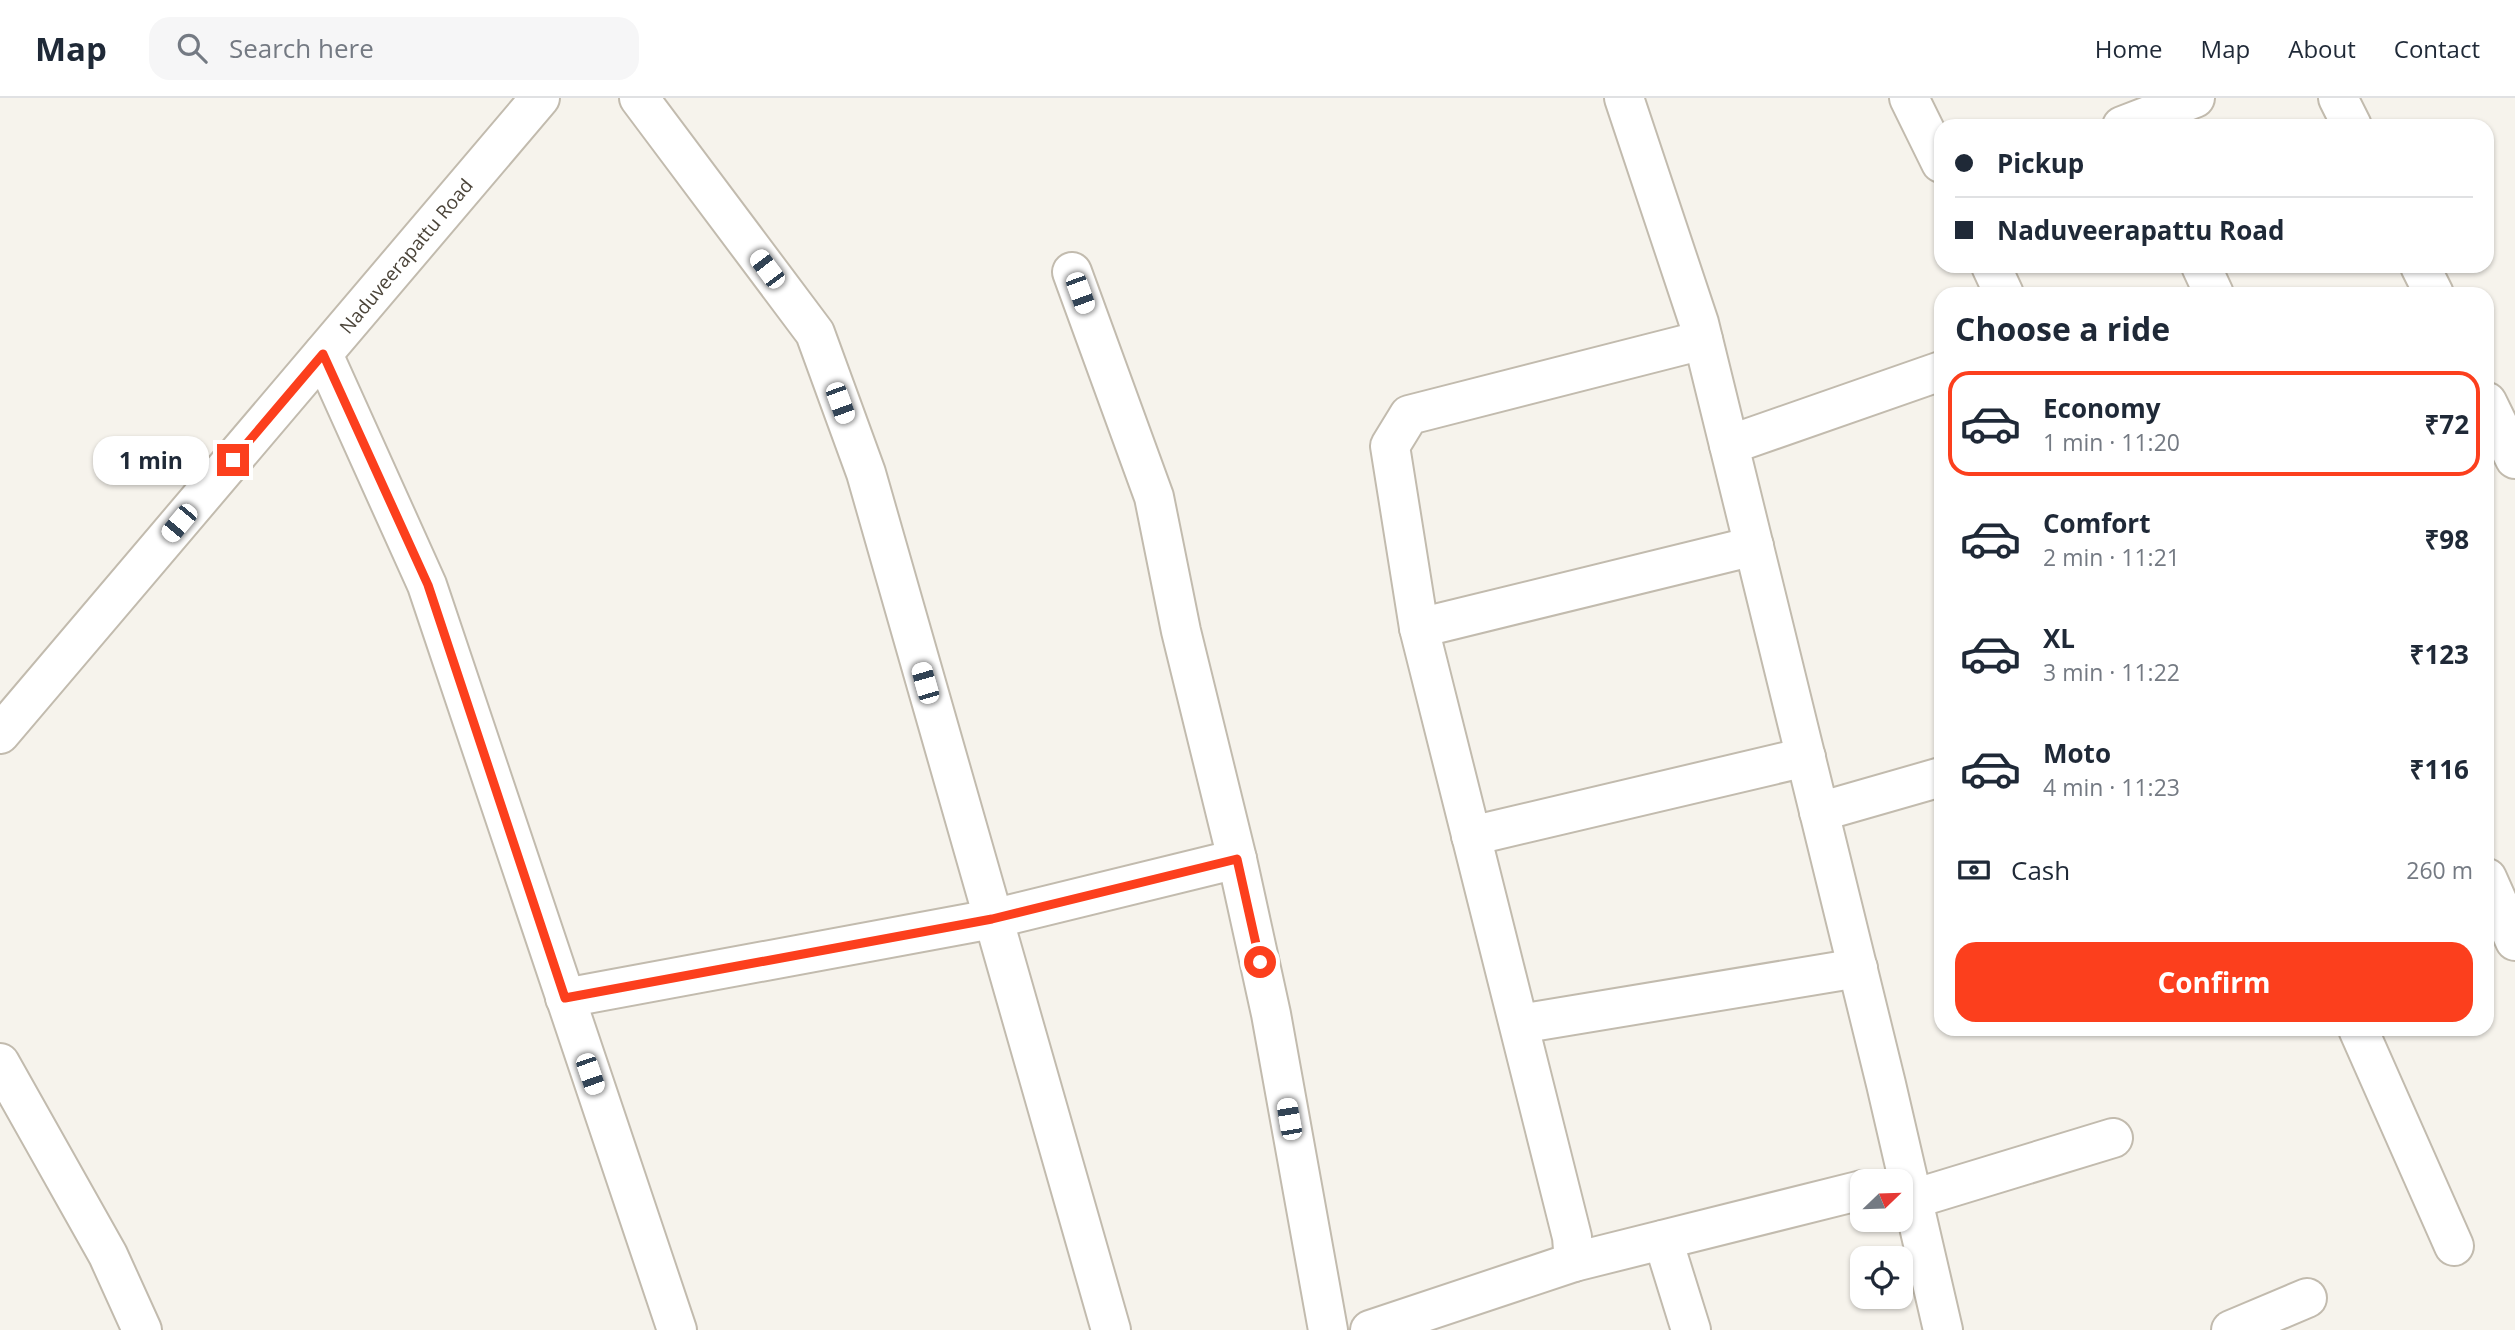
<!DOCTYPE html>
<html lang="en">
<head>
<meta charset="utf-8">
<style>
	:root { --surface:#fff; --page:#f6f6f7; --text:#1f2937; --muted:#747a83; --line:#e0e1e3; --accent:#fc3f1d }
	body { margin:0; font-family:"Open Sans",sans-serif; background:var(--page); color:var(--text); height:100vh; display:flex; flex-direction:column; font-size:26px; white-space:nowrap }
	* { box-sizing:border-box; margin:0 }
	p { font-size:23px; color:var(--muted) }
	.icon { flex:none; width:38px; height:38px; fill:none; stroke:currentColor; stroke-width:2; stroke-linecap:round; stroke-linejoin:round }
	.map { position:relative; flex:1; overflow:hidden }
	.panel { position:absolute; left:1934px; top:189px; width:560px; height:749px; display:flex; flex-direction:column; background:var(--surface); border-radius:21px; box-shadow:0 2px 5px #0004 }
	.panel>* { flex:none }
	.top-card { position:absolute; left:1934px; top:21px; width:560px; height:154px; border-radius:21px; box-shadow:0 2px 5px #0004; display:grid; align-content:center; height:154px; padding:0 21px; background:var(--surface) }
	.needle { width:46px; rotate:67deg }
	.fabs { position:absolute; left:1850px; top:1071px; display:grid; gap:14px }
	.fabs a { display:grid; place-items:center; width:63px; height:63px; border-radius:14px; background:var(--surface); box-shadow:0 2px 5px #0004; font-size:35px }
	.end { position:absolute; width:32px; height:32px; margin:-16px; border:9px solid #fc3f1d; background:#fff; box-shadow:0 0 0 4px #fff }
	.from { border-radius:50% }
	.bubble { position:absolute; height:49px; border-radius:21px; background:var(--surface); box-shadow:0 2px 5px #0004; font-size:23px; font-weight:700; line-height:49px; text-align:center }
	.car { position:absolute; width:21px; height:42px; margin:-21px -10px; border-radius:9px; box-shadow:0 0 5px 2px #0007; background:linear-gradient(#fff 24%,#345 0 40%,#fff 0 76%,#345 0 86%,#fff 0) }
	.top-card b { display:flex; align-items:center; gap:24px; height:66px; font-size:26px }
	.top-card b+b { border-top:2px solid var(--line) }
	.top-card i { width:18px; height:18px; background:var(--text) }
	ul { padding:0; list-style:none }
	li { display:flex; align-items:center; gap:21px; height:105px; margin:0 14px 10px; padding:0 7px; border:4px solid transparent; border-radius:21px }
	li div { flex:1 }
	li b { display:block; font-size:26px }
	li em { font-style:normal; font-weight:700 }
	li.current { border-color:var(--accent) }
	li>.icon { width:63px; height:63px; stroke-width:1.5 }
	h2 { padding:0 21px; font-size:32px; line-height:84px }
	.pay { display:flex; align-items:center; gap:18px; height:77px; padding:0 21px; font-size:26px }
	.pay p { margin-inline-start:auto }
	.cta { display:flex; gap:14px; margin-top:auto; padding:14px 21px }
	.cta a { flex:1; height:80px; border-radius:21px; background:var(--accent); color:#fff; font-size:28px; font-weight:700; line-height:80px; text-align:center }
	header { display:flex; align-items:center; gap:42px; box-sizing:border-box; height:98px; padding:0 35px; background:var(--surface); border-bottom:2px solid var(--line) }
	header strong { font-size:33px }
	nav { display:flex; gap:38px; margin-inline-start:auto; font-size:24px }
	.search { width:490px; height:63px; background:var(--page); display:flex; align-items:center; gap:18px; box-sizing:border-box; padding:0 24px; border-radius:21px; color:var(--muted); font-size:26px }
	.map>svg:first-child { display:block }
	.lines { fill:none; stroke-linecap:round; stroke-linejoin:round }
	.minor-casing { stroke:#c2bbae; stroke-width:42 }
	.minor { stroke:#fff; stroke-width:38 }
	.route { stroke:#fc3f1d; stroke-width:9 }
	.labels { text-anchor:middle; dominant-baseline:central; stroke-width:6; stroke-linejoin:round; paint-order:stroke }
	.street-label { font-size:19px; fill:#4b4439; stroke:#fff }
</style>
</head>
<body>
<header>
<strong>Map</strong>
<div class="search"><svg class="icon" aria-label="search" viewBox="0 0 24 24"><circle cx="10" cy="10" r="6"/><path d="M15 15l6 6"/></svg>Search here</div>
<nav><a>Home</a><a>Map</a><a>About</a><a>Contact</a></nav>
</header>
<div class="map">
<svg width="2515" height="1232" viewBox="0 0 2515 1232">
	<rect width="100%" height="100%" fill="#f6f3ec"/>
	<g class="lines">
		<g class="minor-casing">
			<g id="minor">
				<path d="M 639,0 L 815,235 L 866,375 L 1111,1232"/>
				<path d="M 1624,0 L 1699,225 L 1886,986 L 1943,1232"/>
				<path d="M 1909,0 L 1941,65"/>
				<path d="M 2338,0 L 2352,28"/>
				<path d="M 2122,28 L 2195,0"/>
				<path d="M 1991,168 L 2004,196"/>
				<path d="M 2201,168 L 2214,196"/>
				<path d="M 2420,168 L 2434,196"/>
				<path d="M 1072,174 L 1154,399 L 1181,533 L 1237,761 L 1271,916 L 1328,1232"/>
				<path d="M 323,256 L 427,487 L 677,1232"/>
				<path d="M 2487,304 L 2515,361"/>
				<path d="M 1729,347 L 1941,273"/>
				<path d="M 1419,530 L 1754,448"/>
				<path d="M 0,636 L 540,0"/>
				<path d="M 1819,714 L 1941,679"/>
				<path d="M 1471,738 L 1806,659"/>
				<path d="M 2487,780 L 2515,843"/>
				<path d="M 565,900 L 992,821 L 1237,761"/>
				<path d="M 1519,926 L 1858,870"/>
				<path d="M 2358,931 L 2454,1148"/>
				<path d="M 0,965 L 108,1157 L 142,1232"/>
				<path d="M 1913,1101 L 2113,1040"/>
				<path d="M 1663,1142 L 1691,1232"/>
				<path d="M 1574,1164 L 1572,1139 L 1419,530 L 1390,348 L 1409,317 L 1703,242"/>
				<path d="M 1370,1232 L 1574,1164 L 1862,1092"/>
				<path d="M 2231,1232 L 2307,1200"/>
			</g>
		</g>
		<use href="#minor" class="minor"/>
	</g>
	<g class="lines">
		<path class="route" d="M 233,362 L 323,256 L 428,487 L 565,900 L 992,821 L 1237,761 L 1260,864"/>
	</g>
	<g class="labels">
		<g class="street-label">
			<text transform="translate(406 158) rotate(-50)">Naduveerapattu Road</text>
		</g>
	</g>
</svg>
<div class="fabs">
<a><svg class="needle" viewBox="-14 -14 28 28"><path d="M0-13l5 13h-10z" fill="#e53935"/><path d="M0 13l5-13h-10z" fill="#747a83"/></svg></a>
<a><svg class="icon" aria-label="locate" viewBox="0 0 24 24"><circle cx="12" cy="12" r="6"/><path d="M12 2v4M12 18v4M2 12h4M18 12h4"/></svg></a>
</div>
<i class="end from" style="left:1260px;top:864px"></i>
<i class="end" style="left:233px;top:362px"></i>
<div class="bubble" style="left:93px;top:338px;width:116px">1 min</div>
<i class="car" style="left:767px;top:171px;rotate:323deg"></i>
<i class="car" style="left:1080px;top:195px;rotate:160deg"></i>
<i class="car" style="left:840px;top:305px;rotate:160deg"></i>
<i class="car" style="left:179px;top:425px;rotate:220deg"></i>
<i class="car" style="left:925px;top:585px;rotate:344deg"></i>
<i class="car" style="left:590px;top:976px;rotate:161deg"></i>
<i class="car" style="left:1289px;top:1021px;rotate:350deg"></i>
<div class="top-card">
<b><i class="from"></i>Pickup</b>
<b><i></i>Naduveerapattu Road</b>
</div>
<section class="panel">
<h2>Choose a ride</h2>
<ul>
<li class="current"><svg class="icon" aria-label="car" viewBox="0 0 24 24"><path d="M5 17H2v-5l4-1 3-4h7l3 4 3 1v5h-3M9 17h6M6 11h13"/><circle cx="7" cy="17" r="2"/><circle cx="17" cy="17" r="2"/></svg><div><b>Economy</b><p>1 min · 11:20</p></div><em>₹72</em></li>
<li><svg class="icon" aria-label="car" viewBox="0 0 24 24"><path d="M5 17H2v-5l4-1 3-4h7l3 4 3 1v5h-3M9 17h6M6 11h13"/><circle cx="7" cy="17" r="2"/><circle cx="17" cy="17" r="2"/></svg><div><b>Comfort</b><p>2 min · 11:21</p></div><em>₹98</em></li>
<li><svg class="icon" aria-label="car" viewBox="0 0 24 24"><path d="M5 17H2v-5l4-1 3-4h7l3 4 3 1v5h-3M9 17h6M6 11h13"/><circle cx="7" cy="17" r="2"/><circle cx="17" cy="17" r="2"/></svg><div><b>XL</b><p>3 min · 11:22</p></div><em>₹123</em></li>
<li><svg class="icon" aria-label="car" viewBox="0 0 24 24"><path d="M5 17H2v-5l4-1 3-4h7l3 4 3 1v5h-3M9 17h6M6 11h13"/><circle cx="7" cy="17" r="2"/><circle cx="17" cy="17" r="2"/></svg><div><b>Moto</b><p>4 min · 11:23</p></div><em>₹116</em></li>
</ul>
<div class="pay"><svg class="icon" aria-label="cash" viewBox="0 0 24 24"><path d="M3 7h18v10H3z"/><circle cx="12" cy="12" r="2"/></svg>Cash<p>260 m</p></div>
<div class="cta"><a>Confirm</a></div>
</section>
</div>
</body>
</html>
